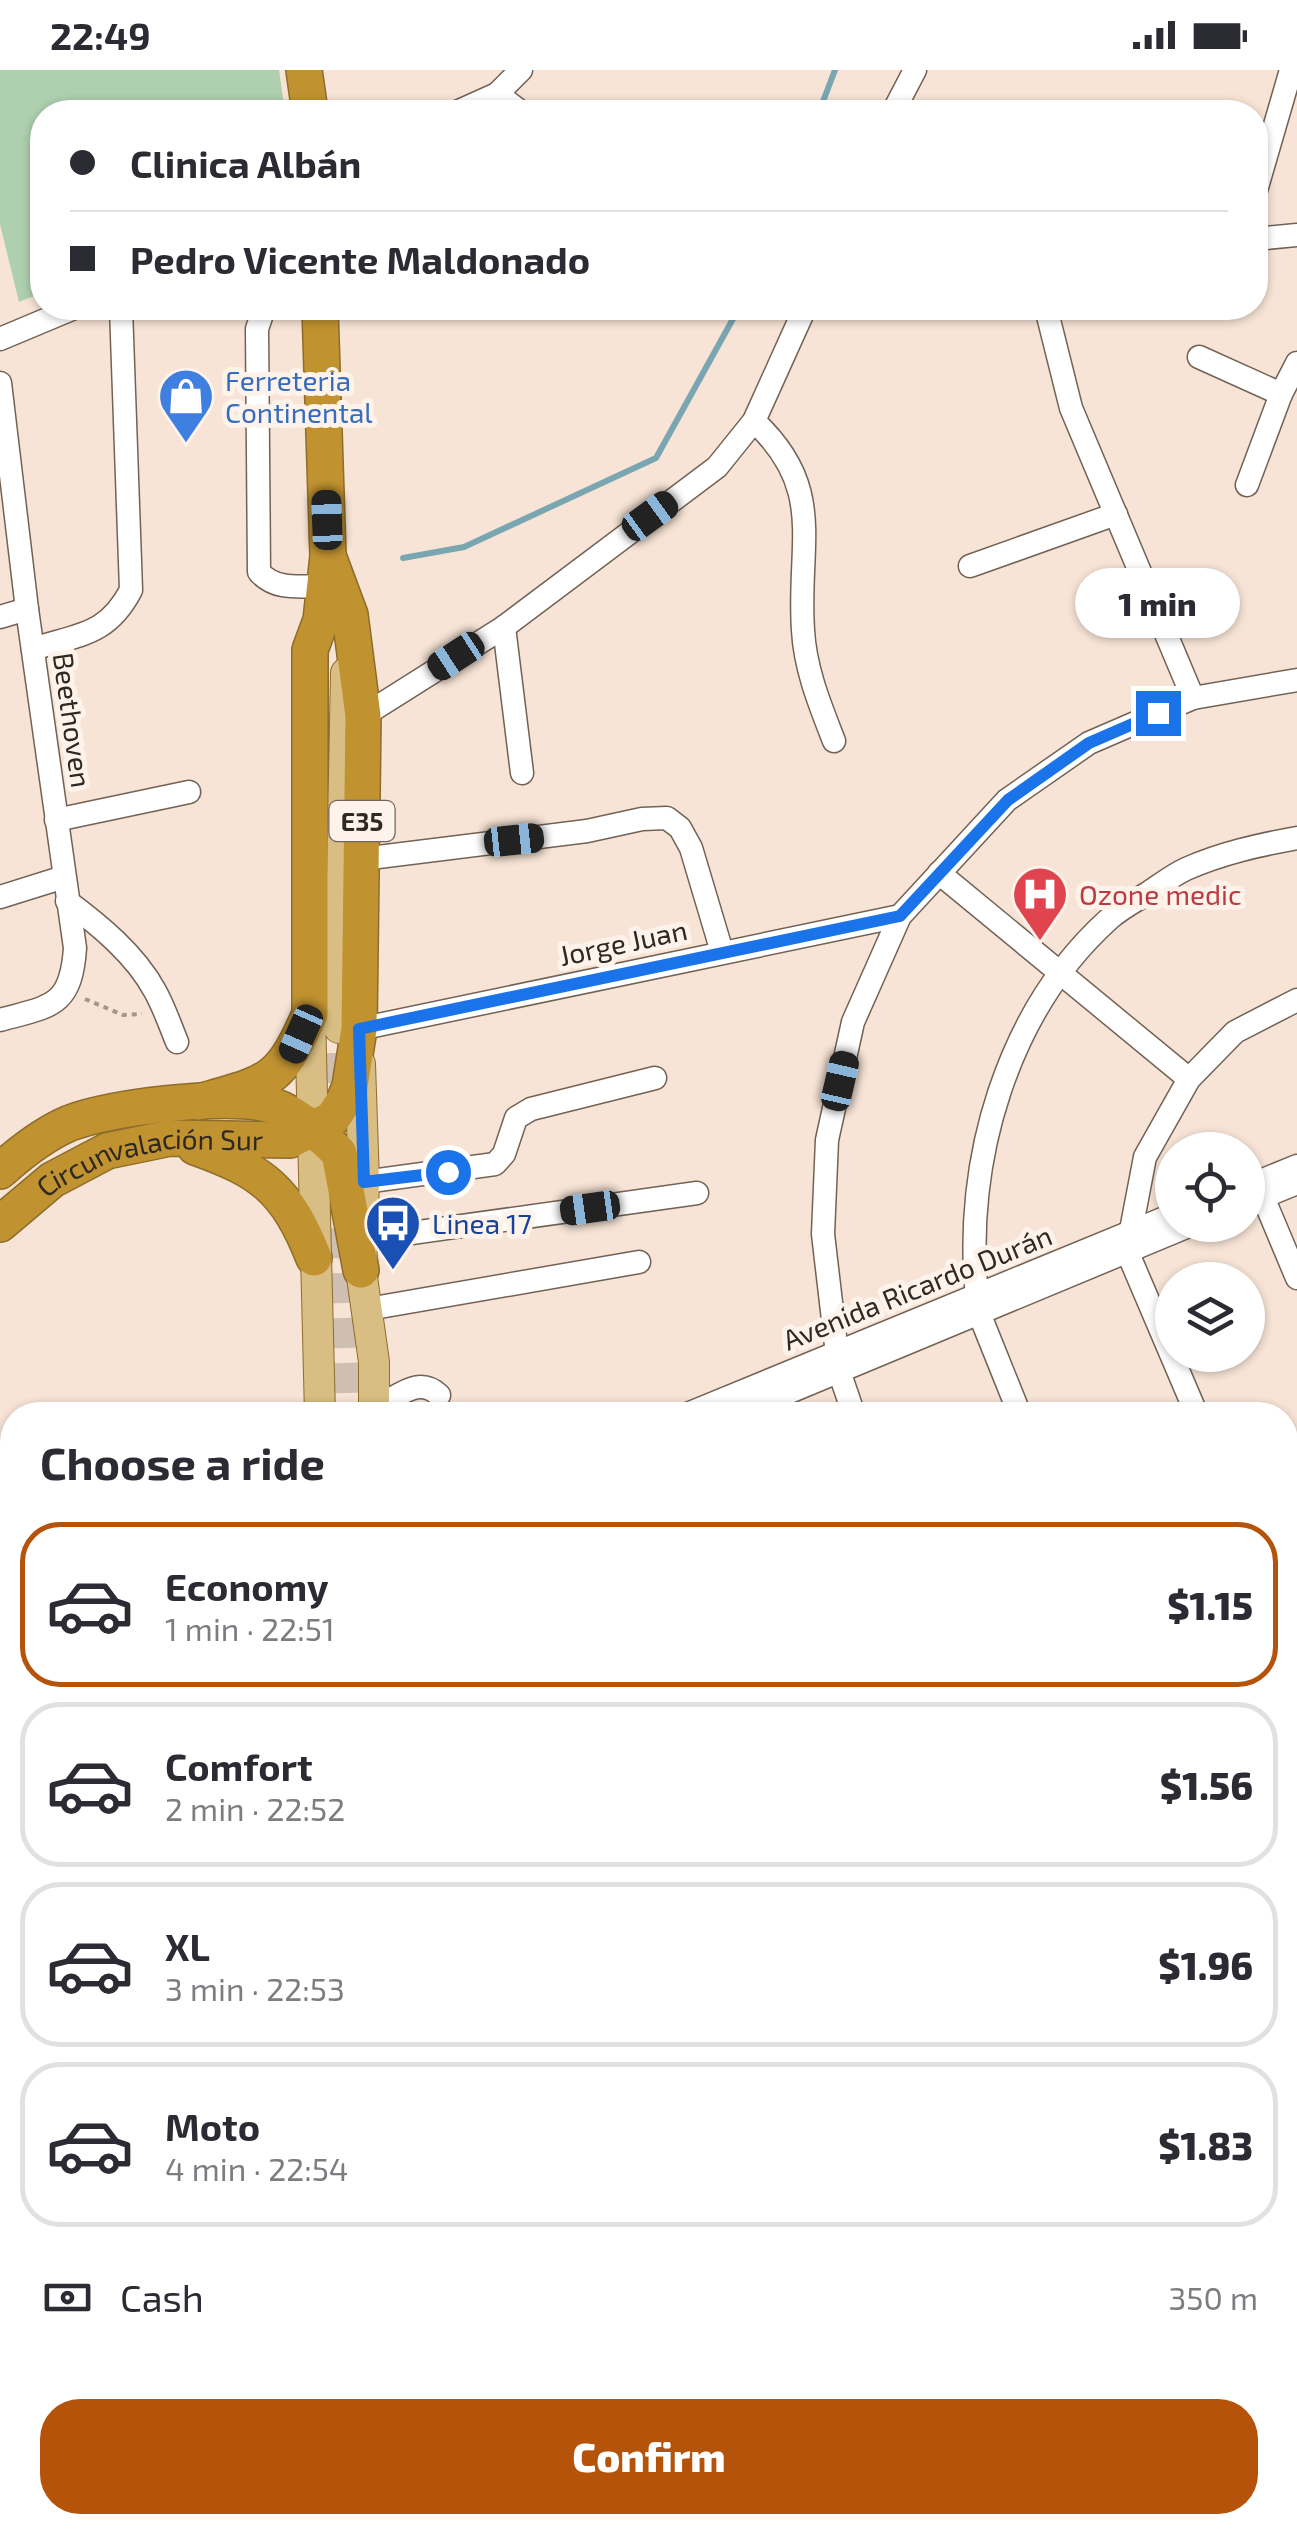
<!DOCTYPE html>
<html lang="en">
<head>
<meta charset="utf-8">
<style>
	:root { --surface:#fff; --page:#f2f2f3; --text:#2b2b33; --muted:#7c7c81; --line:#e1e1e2; --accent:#b45309 }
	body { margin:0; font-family:"Exo 2",sans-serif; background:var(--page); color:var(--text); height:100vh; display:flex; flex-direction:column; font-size:38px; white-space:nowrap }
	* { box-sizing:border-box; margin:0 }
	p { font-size:32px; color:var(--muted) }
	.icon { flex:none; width:55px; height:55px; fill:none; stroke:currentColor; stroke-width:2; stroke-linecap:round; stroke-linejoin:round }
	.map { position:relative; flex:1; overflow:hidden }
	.panel { position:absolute; left:0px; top:1332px; width:1298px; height:1132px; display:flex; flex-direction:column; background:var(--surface); border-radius:40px 40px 0 0; box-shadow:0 2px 8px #0004 }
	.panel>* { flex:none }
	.guide { position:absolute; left:30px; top:30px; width:1238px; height:220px; border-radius:40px; box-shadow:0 2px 8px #0004; display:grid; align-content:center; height:220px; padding:0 40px; background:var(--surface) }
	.fabs { position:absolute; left:1155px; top:1062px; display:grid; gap:20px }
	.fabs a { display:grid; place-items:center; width:110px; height:110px; border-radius:50%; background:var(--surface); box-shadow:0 2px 8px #0004; font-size:50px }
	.end { position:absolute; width:45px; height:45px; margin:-22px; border:12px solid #1a73e8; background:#fff; box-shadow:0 0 0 5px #fff }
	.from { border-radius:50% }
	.bubble { position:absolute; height:70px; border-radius:35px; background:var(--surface); box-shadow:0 2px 8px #0004; font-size:32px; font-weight:800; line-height:70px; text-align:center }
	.car { position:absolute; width:30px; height:60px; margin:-30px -15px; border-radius:12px; box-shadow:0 0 8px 2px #0007; background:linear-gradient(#222 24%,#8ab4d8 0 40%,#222 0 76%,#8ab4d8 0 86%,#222 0) }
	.guide b { display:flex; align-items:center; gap:35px; height:95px; font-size:38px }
	.guide b+b { border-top:2px solid var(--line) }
	.guide i { width:25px; height:25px; background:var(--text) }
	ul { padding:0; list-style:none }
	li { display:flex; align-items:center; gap:30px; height:165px; margin:0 20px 15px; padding:0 20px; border:5px solid var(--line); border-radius:40px }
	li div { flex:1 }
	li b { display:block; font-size:38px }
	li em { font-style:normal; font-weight:800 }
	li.current { border-color:var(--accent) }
	li>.icon { width:90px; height:90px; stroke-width:1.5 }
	h2 { padding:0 40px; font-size:45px; line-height:120px }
	.pay { display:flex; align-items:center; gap:25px; height:110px; padding:0 40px; font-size:38px }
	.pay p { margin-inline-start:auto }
	.cta { display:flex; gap:20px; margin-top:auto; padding:20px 40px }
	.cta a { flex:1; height:115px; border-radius:40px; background:var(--accent); color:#fff; font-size:40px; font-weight:800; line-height:115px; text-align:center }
	.status { display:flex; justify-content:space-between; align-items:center; height:70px; padding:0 50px; background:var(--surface); direction:ltr }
	.status svg { height:28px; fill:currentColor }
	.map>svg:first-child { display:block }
	.green { fill:#aed0af }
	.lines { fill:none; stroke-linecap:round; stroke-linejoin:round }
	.stream { stroke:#7aa6b1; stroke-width:6 }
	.major-tunnel { stroke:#cfbfb2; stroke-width:30; stroke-dasharray:30 15; stroke-linecap:butt }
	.minor-casing { stroke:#726255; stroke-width:25 }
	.major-casing { stroke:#8d6d2b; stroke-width:32 }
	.highway-casing { stroke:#8d6d2b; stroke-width:38 }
	.path { stroke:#a3968b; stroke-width:4; stroke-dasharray:5 5; stroke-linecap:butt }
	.minor { stroke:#fff; stroke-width:22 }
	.major { stroke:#d9be83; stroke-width:30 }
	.highway { stroke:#c09230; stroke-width:35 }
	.tram { stroke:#8d8177; stroke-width:2.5 }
	.route { stroke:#1a73e8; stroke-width:12 }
	.labels { text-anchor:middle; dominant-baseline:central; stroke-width:10; stroke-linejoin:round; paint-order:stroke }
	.shield { fill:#fef3ea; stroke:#6d665f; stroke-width:2.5 }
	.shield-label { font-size:25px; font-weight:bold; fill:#2f2923 }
	.shop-label { font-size:28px; fill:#366cbe; stroke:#fef3ea; text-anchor:start }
	.street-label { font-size:28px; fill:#2f2923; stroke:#fef3ea }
	.health-label { font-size:28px; fill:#be3a42; stroke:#fef3ea; text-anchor:start }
	.transit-label { font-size:28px; fill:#164399; stroke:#fef3ea; text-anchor:start }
</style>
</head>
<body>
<div class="status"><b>22:49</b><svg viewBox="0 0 49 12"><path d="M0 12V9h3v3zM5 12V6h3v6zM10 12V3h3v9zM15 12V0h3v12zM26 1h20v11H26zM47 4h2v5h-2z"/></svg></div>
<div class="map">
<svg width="1297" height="2464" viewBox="0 0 1297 2464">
	<rect width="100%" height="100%" fill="#f7e4d6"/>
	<path class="green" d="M 0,0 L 279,0 L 285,42 L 42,42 L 42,223 L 19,232 L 0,154 Z"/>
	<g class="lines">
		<g class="stream">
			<path d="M 819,42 L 835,0"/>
			<path d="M 403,488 L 464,477 L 656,388 L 739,238"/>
		</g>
		<g class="major-tunnel">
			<path d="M 329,1058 L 330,961"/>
			<path d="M 341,1158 L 347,1345"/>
		</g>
		<g class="minor-casing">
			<g id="minor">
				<path d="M 497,24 L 521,42"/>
				<path d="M 457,42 L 497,24 L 521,0"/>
				<path d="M 893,42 L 915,0"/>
				<path d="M 1255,124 L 1291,0"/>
				<path d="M 1255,169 L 1297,165"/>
				<path d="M 264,238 L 257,259 L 259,502 C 276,521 300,516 325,516"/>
				<path d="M 1046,238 L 1071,338 L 1193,628"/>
				<path d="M 0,269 L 74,238"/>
				<path d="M 1199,287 L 1281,324 L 1297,293"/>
				<path d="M 0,313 L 27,539 L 75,878 C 71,937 51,936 0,950"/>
				<path d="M 754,351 C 827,419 797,473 803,560 C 805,599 820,635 834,671"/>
				<path d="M 1247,415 L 1281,324"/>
				<path d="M 970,496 L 1116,444"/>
				<path d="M 0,547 L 27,539"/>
				<path d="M 504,557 L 522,703"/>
				<path d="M 33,579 C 79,564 107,566 131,520 L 121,238"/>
				<path d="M 363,646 L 504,557 L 717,397 L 754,351 L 805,238"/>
				<path d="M 56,750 L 189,722"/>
				<path d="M 362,789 L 587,761 L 642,749 L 667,748 L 680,758 L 691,778 L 722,882"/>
				<path d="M 939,803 L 1189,1009"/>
				<path d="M 0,827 L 64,807"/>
				<path d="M 67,831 C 99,855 135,884 155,921 C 164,937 170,955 177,972"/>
				<path d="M 359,959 L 900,846"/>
				<path d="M 364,1112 L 495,1094 L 504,1084 L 516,1048 L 531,1039 L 655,1008"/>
				<path d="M 1248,1116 L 1297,1096"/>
				<path d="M 1263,1127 L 1297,1208"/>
				<path d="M 1248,1133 L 1297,1113"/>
				<path d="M 362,1170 L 697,1123"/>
				<path d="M 977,1226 C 963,1092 1007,941 1109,849 C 1120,839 1135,831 1148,823 C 1160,815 1173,805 1186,799 C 1222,783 1259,775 1297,768"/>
				<path d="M 368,1239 L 639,1192"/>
				<path d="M 979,1243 L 1020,1345"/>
				<path d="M 386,1332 C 404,1322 421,1308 439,1325"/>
				<path d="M 685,1345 L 1172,1145"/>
				<path d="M 734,1345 L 1191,1155"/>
				<path d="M 854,1345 L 839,1301 L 823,1164 L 827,1070 L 853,952 L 900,846 L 1007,730 L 1089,673 L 1193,628 L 1297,610"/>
				<path d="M 1197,1345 L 1127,1181 L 1145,1087 L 1189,1009 L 1235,962 L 1297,930"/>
				<path d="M 0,1391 L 12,1389"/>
				<path d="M 0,1521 L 12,1520"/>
				<path d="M 1285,1525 L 1297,1520"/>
				<path d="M 0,1640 L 12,1638"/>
				<path d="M 0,1776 L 12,1775"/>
				<path d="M 0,1991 L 12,1989"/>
				<path d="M 1285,2059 L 1297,2054"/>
				<path d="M 0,2170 L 12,2169"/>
				<path d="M 1285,2179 L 1297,2193"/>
				<path d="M 0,2289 L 12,2287"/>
				<path d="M 0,2410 L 12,2408"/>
				<path d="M 1131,2452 L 1133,2464"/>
				<path d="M 578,2463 L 598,2452"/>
				<path d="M 826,2464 L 847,2454"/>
			</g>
		</g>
		<g class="major-casing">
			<g id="major">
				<path d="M 310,944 L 320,1345"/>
				<path d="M 339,958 L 346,603"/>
				<path d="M 360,994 L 364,1112 L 361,1200 L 374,1292 L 374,1345"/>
				<path d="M 365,2452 L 365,2464"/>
				<path d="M 846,2452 L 858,2464"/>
				<path d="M 932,2452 L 944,2464"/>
				<path d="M 336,2464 L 336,2452"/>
			</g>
		</g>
		<g class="highway-casing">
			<g id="highway">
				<path d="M 304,0 L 310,42"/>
				<path d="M 199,1032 C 269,1012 280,1013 310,944 L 310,580 L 321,550 L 328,486 L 320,238"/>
				<path d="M 195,1077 C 263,1101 287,1120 314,1188"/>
				<path d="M 0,1101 C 21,1082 44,1064 70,1053 C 114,1037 216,1025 262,1033 C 291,1038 319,1063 339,1083 L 361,1200"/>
				<path id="s1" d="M 0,1154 L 52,1110 L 107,1081 L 170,1068 L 290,1070 L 332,1049 L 344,1031 L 350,1016 L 359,959 L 363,646 L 350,545 L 328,486"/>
			</g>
		</g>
		<path class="path" d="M 85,929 L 123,945 L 142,944"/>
		<use href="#minor" class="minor"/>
		<use href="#major" class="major"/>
		<use href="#highway" class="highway"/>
		<path class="tram" d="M 876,2452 L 888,2464"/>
	</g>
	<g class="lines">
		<path class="route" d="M 448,1102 L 364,1112 L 359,959 L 900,846 L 1008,730 L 1089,673 L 1158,643"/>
	</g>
	<defs>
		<g id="shop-pin" transform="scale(2.875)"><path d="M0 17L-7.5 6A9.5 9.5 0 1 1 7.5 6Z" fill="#3f7fe0" stroke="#fef3ea"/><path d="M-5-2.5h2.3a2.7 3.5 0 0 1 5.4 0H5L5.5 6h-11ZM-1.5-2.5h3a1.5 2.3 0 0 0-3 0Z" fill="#fff"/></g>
		<g id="hospital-pin" transform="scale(2.875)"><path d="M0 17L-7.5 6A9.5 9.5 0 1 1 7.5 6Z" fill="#e0444e" stroke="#fef3ea"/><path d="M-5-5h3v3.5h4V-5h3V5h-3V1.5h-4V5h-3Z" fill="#fff"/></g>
		<g id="bus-pin" transform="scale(2.875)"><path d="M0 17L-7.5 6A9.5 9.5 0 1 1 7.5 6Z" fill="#1a4fb4" stroke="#fef3ea"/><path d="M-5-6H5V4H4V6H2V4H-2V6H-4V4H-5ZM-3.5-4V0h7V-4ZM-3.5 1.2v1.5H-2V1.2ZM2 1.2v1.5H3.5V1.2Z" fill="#fff"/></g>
	</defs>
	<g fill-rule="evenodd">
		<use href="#shop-pin" x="186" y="326"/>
		<use href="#hospital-pin" x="1040" y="824"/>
		<use href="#bus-pin" x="393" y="1153"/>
	</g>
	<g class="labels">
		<rect class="shield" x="329.5" y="731" width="65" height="40" rx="8"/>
		<g class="shield-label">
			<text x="362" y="751">E35</text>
		</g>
		<g class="shop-label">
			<text x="225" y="310">Ferreteria<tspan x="225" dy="32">Continental</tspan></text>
		</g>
		<g class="street-label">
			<text transform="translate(73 650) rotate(82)">Beethoven</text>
			<text transform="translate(623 872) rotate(-12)">Jorge Juan</text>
			<text stroke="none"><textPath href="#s1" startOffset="170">Circunvalación Sur</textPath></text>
			<text transform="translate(917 1217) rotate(-22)">Avenida Ricardo Durán</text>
		</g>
		<g class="health-label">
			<text x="1079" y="824">Ozone medic</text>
		</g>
		<g class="transit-label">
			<text x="432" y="1153">Linea 17</text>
		</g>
	</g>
</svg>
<div class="fabs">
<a><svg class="icon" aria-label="locate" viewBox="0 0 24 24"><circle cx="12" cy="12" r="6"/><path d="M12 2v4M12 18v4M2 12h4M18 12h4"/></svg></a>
<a><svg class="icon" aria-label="layers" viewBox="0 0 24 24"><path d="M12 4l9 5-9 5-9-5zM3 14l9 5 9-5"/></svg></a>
</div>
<i class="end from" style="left:448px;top:1102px"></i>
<i class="end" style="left:1158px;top:643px"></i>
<div class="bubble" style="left:1075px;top:498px;width:165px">1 min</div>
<i class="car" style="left:650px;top:446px;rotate:54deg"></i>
<i class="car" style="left:327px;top:450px;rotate:358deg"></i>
<i class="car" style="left:456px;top:586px;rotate:237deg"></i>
<i class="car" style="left:514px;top:770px;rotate:84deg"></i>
<i class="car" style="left:301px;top:964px;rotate:204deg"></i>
<i class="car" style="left:840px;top:1011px;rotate:13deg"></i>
<i class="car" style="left:590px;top:1138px;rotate:262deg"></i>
<div class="guide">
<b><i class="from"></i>Clinica Albán</b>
<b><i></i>Pedro Vicente Maldonado</b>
</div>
<section class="panel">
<h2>Choose a ride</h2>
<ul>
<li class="current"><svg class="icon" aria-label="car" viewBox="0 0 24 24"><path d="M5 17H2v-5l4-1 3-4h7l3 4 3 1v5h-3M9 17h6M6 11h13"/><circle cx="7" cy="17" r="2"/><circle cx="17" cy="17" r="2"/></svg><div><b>Economy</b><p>1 min · 22:51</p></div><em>$1.15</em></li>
<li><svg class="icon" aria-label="car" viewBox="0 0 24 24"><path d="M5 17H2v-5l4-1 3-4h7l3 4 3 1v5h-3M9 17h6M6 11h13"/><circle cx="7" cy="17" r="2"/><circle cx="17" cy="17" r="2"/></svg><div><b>Comfort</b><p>2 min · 22:52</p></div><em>$1.56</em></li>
<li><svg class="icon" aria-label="car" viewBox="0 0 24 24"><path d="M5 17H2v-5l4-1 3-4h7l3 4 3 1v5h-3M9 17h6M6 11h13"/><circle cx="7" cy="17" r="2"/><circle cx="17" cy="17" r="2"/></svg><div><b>XL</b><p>3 min · 22:53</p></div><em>$1.96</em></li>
<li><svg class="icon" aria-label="car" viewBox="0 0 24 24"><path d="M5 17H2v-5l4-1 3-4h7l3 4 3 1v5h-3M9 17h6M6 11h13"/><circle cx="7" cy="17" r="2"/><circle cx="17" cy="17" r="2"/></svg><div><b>Moto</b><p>4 min · 22:54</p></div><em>$1.83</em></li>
</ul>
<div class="pay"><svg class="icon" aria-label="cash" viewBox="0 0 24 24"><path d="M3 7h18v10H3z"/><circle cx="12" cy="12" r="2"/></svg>Cash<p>350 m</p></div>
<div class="cta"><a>Confirm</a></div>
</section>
</div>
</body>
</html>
